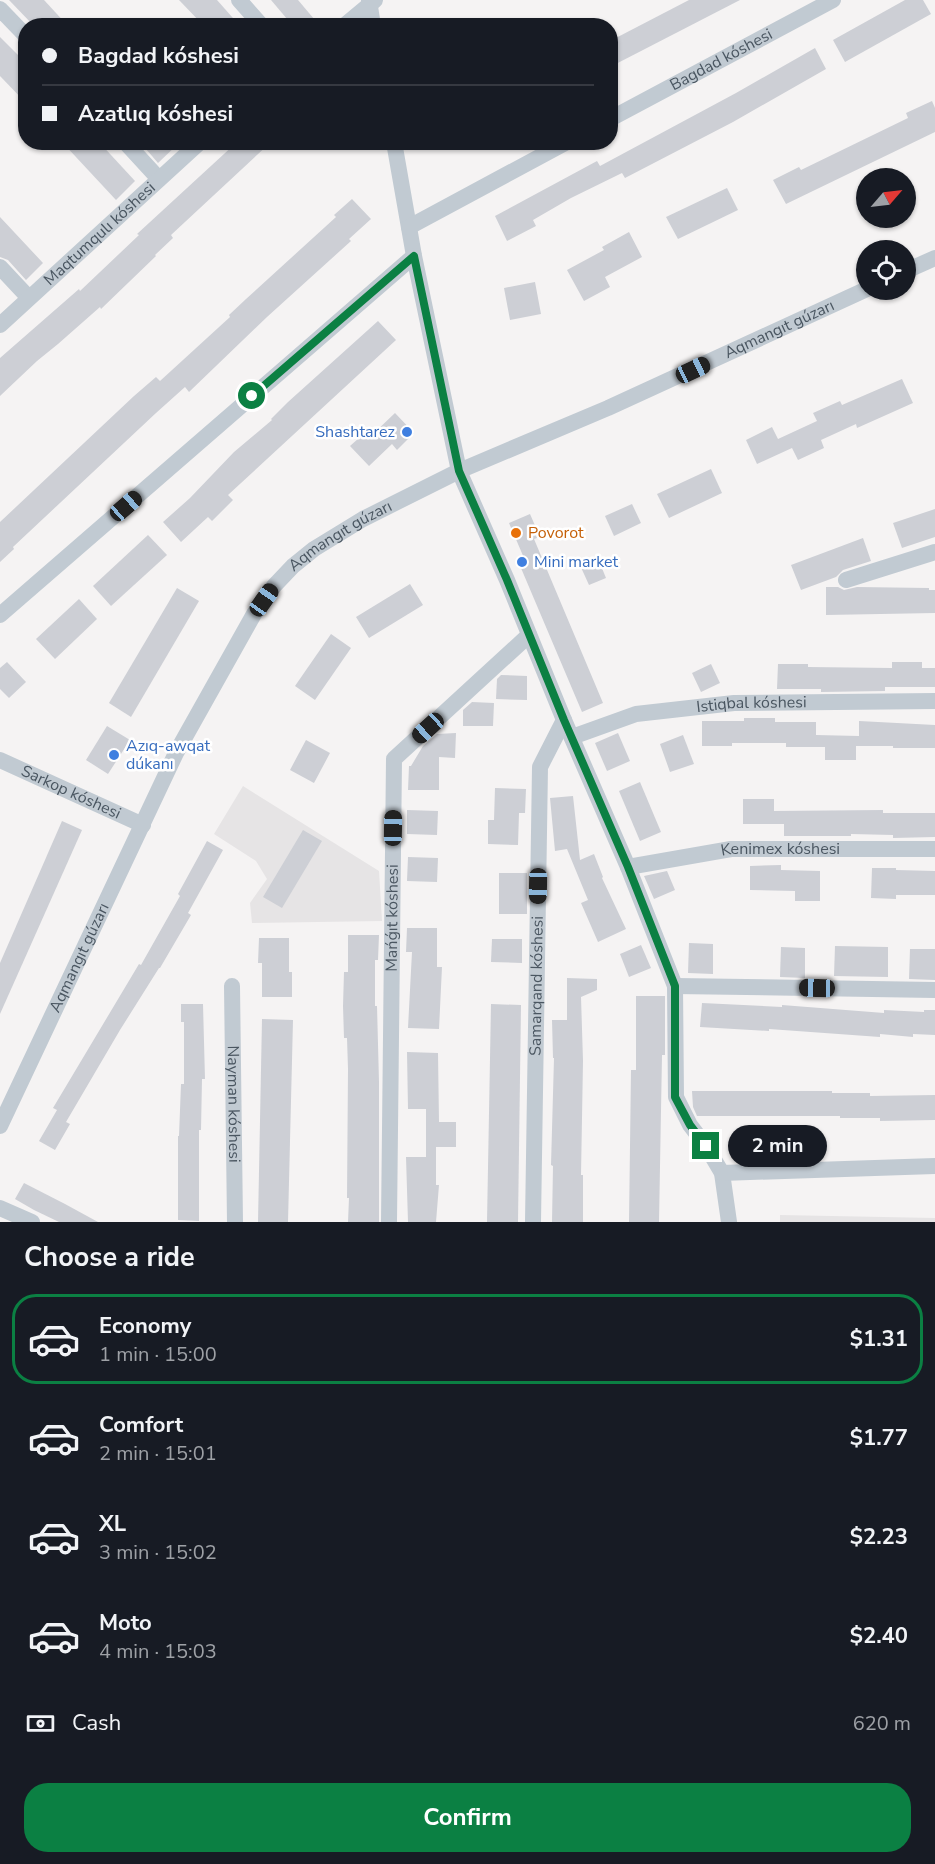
<!DOCTYPE html>
<html lang="en">
<head>
<meta charset="utf-8">
<style>
	:root { --surface:#171b24; --page:#242831; --text:#f1f3f6; --muted:#9ea1a6; --line:#363941; --accent:#0b8043 }
	body { margin:0; font-family:"Nunito Sans",sans-serif; background:var(--page); color:var(--text); height:100vh; display:flex; flex-direction:column; font-size:22px; white-space:nowrap }
	* { box-sizing:border-box; margin:0 }
	p { font-size:20px; color:var(--muted) }
	.icon { flex:none; width:33px; height:33px; fill:none; stroke:currentColor; stroke-width:2; stroke-linecap:round; stroke-linejoin:round }
	.map { position:relative; height:1222px; overflow:hidden }
	.drawer { display:flex; flex-direction:column; background:var(--surface); flex:1 }
	.drawer>* { flex:none }
	.hud { position:absolute; left:18px; top:18px; width:600px; height:132px; border-radius:24px; box-shadow:0 2px 4px #0004; display:grid; align-content:center; height:132px; padding:0 24px; background:var(--surface) }
	.needle { width:39px; rotate:62deg }
	.buttons { position:absolute; left:856px; top:168px; display:grid; gap:12px }
	.buttons a { display:grid; place-items:center; width:60px; height:60px; border-radius:50%; background:var(--surface); box-shadow:0 2px 4px #0004; font-size:30px }
	.end { position:absolute; width:27px; height:27px; margin:-14px; border:8px solid #0b8043; background:#fff; box-shadow:0 0 0 3px #fff }
	.from { border-radius:50% }
	.bubble { position:absolute; height:42px; border-radius:21px; background:var(--surface); box-shadow:0 2px 4px #0004; font-size:20px; font-weight:700; line-height:42px; text-align:center }
	.car { position:absolute; width:18px; height:36px; margin:-18px -9px; border-radius:8px; box-shadow:0 0 4px 2px #0007; background:linear-gradient(#222 24%,#8ab4d8 0 40%,#222 0 76%,#8ab4d8 0 86%,#222 0) }
	.hud b { display:flex; align-items:center; gap:21px; height:57px; font-size:22px }
	.hud b+b { border-top:2px solid var(--line) }
	.hud i { width:15px; height:15px; background:var(--text) }
	ul { padding:0; list-style:none }
	li { display:flex; align-items:center; gap:18px; height:90px; margin:0 12px 9px; padding:0 12px; border:3px solid transparent; border-radius:24px }
	li div { flex:1 }
	li b { display:block; font-size:22px }
	li em { font-style:normal; font-weight:700 }
	li.selected { border-color:var(--accent) }
	li>.icon { width:54px; height:54px; stroke-width:1.5 }
	h2 { padding:0 24px; font-size:27px; line-height:72px }
	.pay { display:flex; align-items:center; gap:15px; height:66px; padding:0 24px; font-size:22px }
	.pay p { margin-inline-start:auto }
	.primary-button { display:flex; gap:12px; margin-top:auto; padding:12px 24px }
	.primary-button a { flex:1; height:69px; border-radius:24px; background:var(--accent); color:#fff; font-size:24px; font-weight:700; line-height:69px; text-align:center }
	.map>svg:first-child { display:block }
	.education { fill:#e6e4e5 }
	.building { fill:#cdcfd5 }
	.lines { fill:none; stroke-linecap:round; stroke-linejoin:round }
	.minor { stroke:#c1cad2; stroke-width:16 }
	.route { stroke:#0b8043; stroke-width:8 }
	.shop-dot { fill:#3f7fe0; stroke:#fff; stroke-width:2 }
	.food-dot { fill:#e8710a; stroke:#fff; stroke-width:2 }
	.labels { text-anchor:middle; dominant-baseline:central; stroke-width:5; stroke-linejoin:round; paint-order:stroke }
	.street-label { font-size:16px; fill:#4a5661; stroke:#fff }
	.shop-label { font-size:16px; fill:#366cbe; stroke:#fff; text-anchor:start }
	.food-label { font-size:16px; fill:#c56008; stroke:#fff; text-anchor:start }
</style>
</head>
<body>
<div class="map">
<svg width="935" height="1222" viewBox="0 0 935 1222">
	<rect width="100%" height="100%" fill="#f5f3f3"/>
	<g class="education">
		<path d="M 243,786 L 379,871 L 382,921 L 252,923 L 250,903 L 267,879 L 256,861 L 214,834 Z"/>
		<path d="M 780,1215 L 935,1218 L 935,1222 L 780,1222 Z"/>
	</g>
	<g class="building">
		<path d="M 9,0 L 44,0 L 68,26 L 34,26 Z"/>
		<path d="M 179,0 L 217,0 L 240,26 L 204,26 Z"/>
		<path d="M 271,0 L 298,0 L 320,26 L 293,26 Z"/>
		<path d="M 689,0 L 740,0 L 610,67 L 610,41 Z"/>
		<path d="M 905,0 L 923,0 L 931,14 L 845,62 L 833,40 Z"/>
		<path d="M 0,37 L 26,63 L 26,103 L 0,76 Z"/>
		<path d="M 815,48 L 826,69 L 733,122 L 625,178 L 622,173 L 571,198 L 533,220 L 536,226 L 507,241 L 495,216 L 597,161 L 600,166 L 736,93 Z"/>
		<path d="M 932,101 L 935,108 L 935,132 L 786,204 L 773,180 L 799,167 L 801,170 L 908,118 L 906,113 Z"/>
		<path d="M 62,142 L 99,142 L 135,181 L 116,200 Z"/>
		<path d="M 140,142 L 180,142 L 158,163 Z"/>
		<path d="M 237,142 L 271,142 L 171,235 L 173,238 L 155,255 L 156,256 L 101,309 L 100,307 L 58,344 L 37,361 L 0,396 L 0,358 L 79,289 L 80,291 L 139,235 L 137,234 Z"/>
		<path d="M 727,188 L 738,210 L 678,239 L 666,217 Z"/>
		<path d="M 352,199 L 371,219 L 349,239 L 351,241 L 267,317 L 189,392 L 185,387 L 156,413 L 13,547 L 14,549 L 0,562 L 0,522 L 134,396 L 156,377 L 160,381 L 230,317 L 229,315 L 246,299 L 336,217 L 334,215 Z"/>
		<path d="M 0,217 L 43,263 L 26,280 L 8,260 L 0,257 Z"/>
		<path d="M 629,232 L 642,257 L 605,277 L 610,287 L 584,301 L 567,270 L 604,250 L 602,247 Z"/>
		<path d="M 535,282 L 541,314 L 510,320 L 504,288 Z"/>
		<path d="M 378,321 L 396,340 L 228,495 L 233,500 L 212,521 L 208,517 L 181,542 L 163,522 L 190,498 L 234,452 L 272,420 L 271,419 L 288,402 Z"/>
		<path d="M 902,379 L 913,403 L 857,428 L 856,424 L 821,440 L 824,448 L 798,460 L 792,448 L 757,464 L 746,440 L 772,427 L 778,439 L 817,421 L 813,413 L 840,401 L 842,405 Z"/>
		<path d="M 395,413 L 414,433 L 397,450 L 392,444 L 369,466 L 350,446 L 368,430 L 372,435 Z"/>
		<path d="M 711,469 L 722,493 L 669,518 L 657,494 Z"/>
		<path d="M 632,504 L 641,523 L 614,536 L 605,516 Z"/>
		<path d="M 935,509 L 935,537 L 902,548 L 893,523 Z"/>
		<path d="M 530,514 L 540,537 L 534,539 L 603,703 L 582,712 L 518,561 L 524,558 L 509,523 Z"/>
		<path d="M 148,535 L 167,555 L 111,606 L 93,586 Z"/>
		<path d="M 863,538 L 871,561 L 843,570 L 836,577 L 801,590 L 791,565 Z"/>
		<path d="M 597,556 L 606,578 L 589,585 L 579,563 Z"/>
		<path d="M 410,584 L 423,605 L 369,638 L 356,617 Z"/>
		<path d="M 826,587 L 838,587 L 844,590 L 857,587 L 929,588 L 929,590 L 935,590 L 935,613 L 826,615 Z"/>
		<path d="M 177,588 L 199,601 L 131,717 L 109,703 Z"/>
		<path d="M 79,599 L 97,619 L 55,659 L 36,639 Z"/>
		<path d="M 331,634 L 351,648 L 315,700 L 295,686 Z"/>
		<path d="M 7,662 L 26,682 L 9,698 L 0,689 L 0,668 Z"/>
		<path d="M 892,662 L 922,662 L 922,668 L 935,668 L 935,687 L 885,687 L 885,691 L 821,692 L 821,689 L 777,689 L 778,664 L 808,664 L 808,667 L 892,668 Z"/>
		<path d="M 711,664 L 720,683 L 701,692 L 692,673 Z"/>
		<path d="M 501,675 L 527,676 L 527,700 L 496,699 L 497,679 Z"/>
		<path d="M 472,702 L 494,703 L 493,726 L 463,726 L 463,710 Z"/>
		<path d="M 744,718 L 775,718 L 775,722 L 816,722 L 816,735 L 859,736 L 859,721 L 935,725 L 935,748 L 893,748 L 893,746 L 856,746 L 856,760 L 825,760 L 825,747 L 786,747 L 786,743 L 732,743 L 732,746 L 702,746 L 702,721 L 744,721 Z"/>
		<path d="M 107,726 L 130,740 L 108,774 L 86,760 Z"/>
		<path d="M 456,733 L 455,758 L 439,757 L 439,790 L 408,790 L 409,766 L 411,766 L 423,746 L 437,734 Z"/>
		<path d="M 618,733 L 630,761 L 607,771 L 595,743 Z"/>
		<path d="M 683,735 L 694,764 L 670,772 L 660,744 Z"/>
		<path d="M 306,740 L 330,753 L 314,783 L 290,770 Z"/>
		<path d="M 640,782 L 661,832 L 640,841 L 619,791 Z"/>
		<path d="M 495,788 L 526,789 L 525,813 L 519,813 L 518,845 L 488,844 L 488,820 L 494,820 Z"/>
		<path d="M 573,796 L 580,860 L 594,854 L 603,877 L 602,878 L 626,929 L 598,942 L 581,903 L 588,900 L 567,849 L 555,851 L 550,798 Z"/>
		<path d="M 743,799 L 774,799 L 774,811 L 883,810 L 883,813 L 935,813 L 935,837 L 893,838 L 893,835 L 851,834 L 851,836 L 784,836 L 784,824 L 743,824 Z"/>
		<path d="M 407,810 L 438,811 L 437,835 L 407,834 Z"/>
		<path d="M 62,821 L 82,830 L 0,1014 L 0,963 Z"/>
		<path d="M 303,830 L 322,841 L 282,908 L 263,897 Z"/>
		<path d="M 207,841 L 223,850 L 188,913 L 191,915 L 160,968 L 159,968 L 120,1030 L 66,1122 L 70,1124 L 55,1150 L 39,1141 L 57,1110 L 53,1108 L 139,964 L 141,965 L 180,896 L 178,894 Z"/>
		<path d="M 408,857 L 438,858 L 437,882 L 407,881 Z"/>
		<path d="M 781,865 L 781,870 L 820,871 L 820,901 L 795,901 L 795,891 L 750,890 L 750,866 Z"/>
		<path d="M 872,868 L 896,868 L 896,870 L 935,871 L 935,895 L 896,895 L 896,899 L 871,898 Z"/>
		<path d="M 667,871 L 675,890 L 654,899 L 644,876 Z"/>
		<rect x="499" y="873" width="28" height="41"/>
		<path d="M 407,928 L 437,928 L 437,967 L 442,967 L 439,1029 L 408,1028 L 412,952 L 406,952 Z"/>
		<path d="M 348,935 L 379,935 L 378,960 L 375,960 L 375,1006 L 377,1006 L 379,1082 L 379,1222 L 348,1222 L 349,1198 L 347,1198 L 348,1069 L 347,1038 L 344,1038 L 343,1006 L 344,972 L 348,972 Z"/>
		<path d="M 259,938 L 289,938 L 289,972 L 292,972 L 292,997 L 262,997 L 262,963 L 258,963 Z"/>
		<path d="M 492,939 L 522,939 L 522,963 L 491,962 Z"/>
		<path d="M 689,943 L 713,944 L 713,974 L 688,973 Z"/>
		<path d="M 641,945 L 651,968 L 629,977 L 620,954 Z"/>
		<path d="M 835,946 L 888,947 L 888,977 L 834,976 Z"/>
		<path d="M 781,947 L 805,948 L 805,978 L 780,977 Z"/>
		<path d="M 910,949 L 935,949 L 935,980 L 909,979 Z"/>
		<path d="M 567,978 L 597,979 L 597,990 L 581,997 L 583,1061 L 581,1175 L 583,1175 L 583,1222 L 552,1222 L 553,1166 L 551,1165 L 554,1058 L 553,1058 L 552,1020 L 567,1020 Z"/>
		<path d="M 636,996 L 665,996 L 665,1055 L 662,1055 L 659,1222 L 629,1222 L 631,1070 L 636,1070 Z"/>
		<path d="M 702,1003 L 782,1007 L 782,1005 L 884,1013 L 884,1010 L 924,1012 L 924,1010 L 935,1010 L 935,1035 L 913,1034 L 913,1037 L 880,1034 L 880,1037 L 769,1029 L 769,1031 L 700,1027 Z"/>
		<path d="M 181,1004 L 203,1004 L 205,1079 L 202,1079 L 201,1130 L 199,1130 L 199,1221 L 178,1220 L 178,1136 L 179,1136 L 181,1084 L 184,1084 L 184,1022 L 181,1022 Z"/>
		<path d="M 491,1004 L 521,1005 L 518,1222 L 487,1222 Z"/>
		<path d="M 262,1019 L 293,1020 L 288,1222 L 258,1222 Z"/>
		<path d="M 407,1052 L 438,1053 L 439,1122 L 456,1122 L 456,1147 L 436,1147 L 436,1185 L 439,1185 L 436,1222 L 408,1222 L 406,1157 L 426,1157 L 426,1109 L 408,1109 Z"/>
		<path d="M 692,1091 L 832,1091 L 832,1093 L 870,1093 L 870,1096 L 935,1095 L 935,1120 L 880,1121 L 880,1118 L 840,1118 L 840,1116 L 697,1116 L 693,1107 Z"/>
		<path d="M 24,1183 L 65,1204 L 98,1222 L 59,1222 L 34,1210 L 15,1199 Z"/>
	</g>
	<g class="lines">
		<g class="minor">
			<path d="M 239,0 L 262,26"/>
			<path d="M 369,0 L 373,26"/>
			<path d="M 0,9 L 26,36"/>
			<path d="M 344,26 L 375,0"/>
			<path id="s1" d="M 610,119 L 833,0"/>
			<path d="M 125,142 L 159,179"/>
			<path d="M 394,142 L 414,256 L 459,471 L 507,580 L 564,720 L 628,867 L 675,986 L 676,1097 L 690,1125 L 706,1146 L 722,1173 L 729,1222"/>
			<path d="M 409,227 L 567,142"/>
			<path d="M 0,267 L 29,298"/>
			<path d="M 906,271 L 935,258"/>
			<path id="s2" d="M 0,325 L 200,142"/>
			<path d="M 846,580 L 935,552"/>
			<path d="M 0,615 L 414,256"/>
			<path id="s3" d="M 572,737 L 636,714 L 734,703 L 935,701"/>
			<path id="s4" d="M 0,760 L 143,825"/>
			<path id="s5" d="M 628,867 L 731,849 L 935,849"/>
			<path id="s6" d="M 232,986 L 235,1222"/>
			<path d="M 675,986 L 935,990"/>
			<path id="s7" d="M 0,1126 L 176,753 L 254,614 L 274,586 L 293,566 L 314,549 L 363,519 L 459,471 L 608,408 L 867,289"/>
			<path d="M 722,1173 L 935,1166"/>
			<path d="M 0,1208 L 32,1222"/>
			<path id="s8" d="M 389,1222 L 394,759 L 529,635"/>
			<path id="s9" d="M 533,1222 L 540,767 L 564,720"/>
		</g>
	</g>
	<g class="lines">
		<path class="route" d="M 252,396 L 414,256 L 459,471 L 507,580 L 564,720 L 628,867 L 675,986 L 675,1097 L 690,1125 L 706,1146"/>
	</g>
	<g class="shop-dot">
		<circle cx="407" cy="432" r="6"/>
		<circle cx="522" cy="562" r="6"/>
		<circle cx="114" cy="755" r="6"/>
	</g>
	<circle class="food-dot" cx="516" cy="533" r="6"/>
	<g class="labels">
		<g class="street-label">
			<text stroke="none"><textPath href="#s1" startOffset="126">Bagdad kóshesi</textPath></text>
			<text stroke="none"><textPath href="#s2" startOffset="135">Maqtumqulı kóshesi</textPath></text>
			<text stroke="none"><textPath href="#s7" startOffset="1176">Aqmangıt gúzarı</textPath></text>
			<text stroke="none"><textPath href="#s7" startOffset="690">Aqmangıt gúzarı</textPath></text>
			<text stroke="none"><textPath href="#s3" startOffset="184">Istiqbal kóshesi</textPath></text>
			<text stroke="none"><textPath href="#s4" startOffset="78">Sarkop kóshesi</textPath></text>
			<text stroke="none"><textPath href="#s5" startOffset="154">Kenimex kóshesi</textPath></text>
			<text stroke="none"><textPath href="#s8" startOffset="304">Mańǵıt kóshesi</textPath></text>
			<text stroke="none"><textPath href="#s7" startOffset="186">Aqmangıt gúzarı</textPath></text>
			<text stroke="none"><textPath href="#s9" startOffset="236">Samarqand kóshesi</textPath></text>
			<text stroke="none"><textPath href="#s6" startOffset="118">Nayman kóshesi</textPath></text>
		</g>
		<g class="shop-label">
			<text x="395" y="432" text-anchor="end">Shashtarez</text>
			<text x="534" y="562">Mini market</text>
			<text x="126" y="746">Azıq-awqat<tspan x="126" dy="18">dúkanı</tspan></text>
		</g>
		<g class="food-label">
			<text x="528" y="533">Povorot</text>
		</g>
	</g>
</svg>
<div class="buttons">
<a><svg class="needle" viewBox="-14 -14 28 28"><path d="M0-13l5 13h-10z" fill="#e53935"/><path d="M0 13l5-13h-10z" fill="#9ea1a6"/></svg></a>
<a><svg class="icon" aria-label="locate" viewBox="0 0 24 24"><circle cx="12" cy="12" r="6"/><path d="M12 2v4M12 18v4M2 12h4M18 12h4"/></svg></a>
</div>
<i class="end from" style="left:252px;top:396px"></i>
<i class="end" style="left:706px;top:1146px"></i>
<div class="bubble" style="left:728px;top:1125px;width:99px">2 min</div>
<i class="car" style="left:693px;top:370px;rotate:65deg"></i>
<i class="car" style="left:126px;top:506px;rotate:49deg"></i>
<i class="car" style="left:264px;top:600px;rotate:35deg"></i>
<i class="car" style="left:428px;top:728px;rotate:228deg"></i>
<i class="car" style="left:393px;top:828px;rotate:1deg"></i>
<i class="car" style="left:538px;top:886px;rotate:181deg"></i>
<i class="car" style="left:817px;top:988px;rotate:271deg"></i>
<div class="hud">
<b><i class="from"></i>Bagdad kóshesi</b>
<b><i></i>Azatlıq kóshesi</b>
</div>
</div>
<section class="drawer">
<h2>Choose a ride</h2>
<ul>
<li class="selected"><svg class="icon" aria-label="car" viewBox="0 0 24 24"><path d="M5 17H2v-5l4-1 3-4h7l3 4 3 1v5h-3M9 17h6M6 11h13"/><circle cx="7" cy="17" r="2"/><circle cx="17" cy="17" r="2"/></svg><div><b>Economy</b><p>1 min · 15:00</p></div><em>$1.31</em></li>
<li><svg class="icon" aria-label="car" viewBox="0 0 24 24"><path d="M5 17H2v-5l4-1 3-4h7l3 4 3 1v5h-3M9 17h6M6 11h13"/><circle cx="7" cy="17" r="2"/><circle cx="17" cy="17" r="2"/></svg><div><b>Comfort</b><p>2 min · 15:01</p></div><em>$1.77</em></li>
<li><svg class="icon" aria-label="car" viewBox="0 0 24 24"><path d="M5 17H2v-5l4-1 3-4h7l3 4 3 1v5h-3M9 17h6M6 11h13"/><circle cx="7" cy="17" r="2"/><circle cx="17" cy="17" r="2"/></svg><div><b>XL</b><p>3 min · 15:02</p></div><em>$2.23</em></li>
<li><svg class="icon" aria-label="car" viewBox="0 0 24 24"><path d="M5 17H2v-5l4-1 3-4h7l3 4 3 1v5h-3M9 17h6M6 11h13"/><circle cx="7" cy="17" r="2"/><circle cx="17" cy="17" r="2"/></svg><div><b>Moto</b><p>4 min · 15:03</p></div><em>$2.40</em></li>
</ul>
<div class="pay"><svg class="icon" aria-label="cash" viewBox="0 0 24 24"><path d="M3 7h18v10H3z"/><circle cx="12" cy="12" r="2"/></svg>Cash<p>620 m</p></div>
<div class="primary-button"><a>Confirm</a></div>
</section>
</body>
</html>
